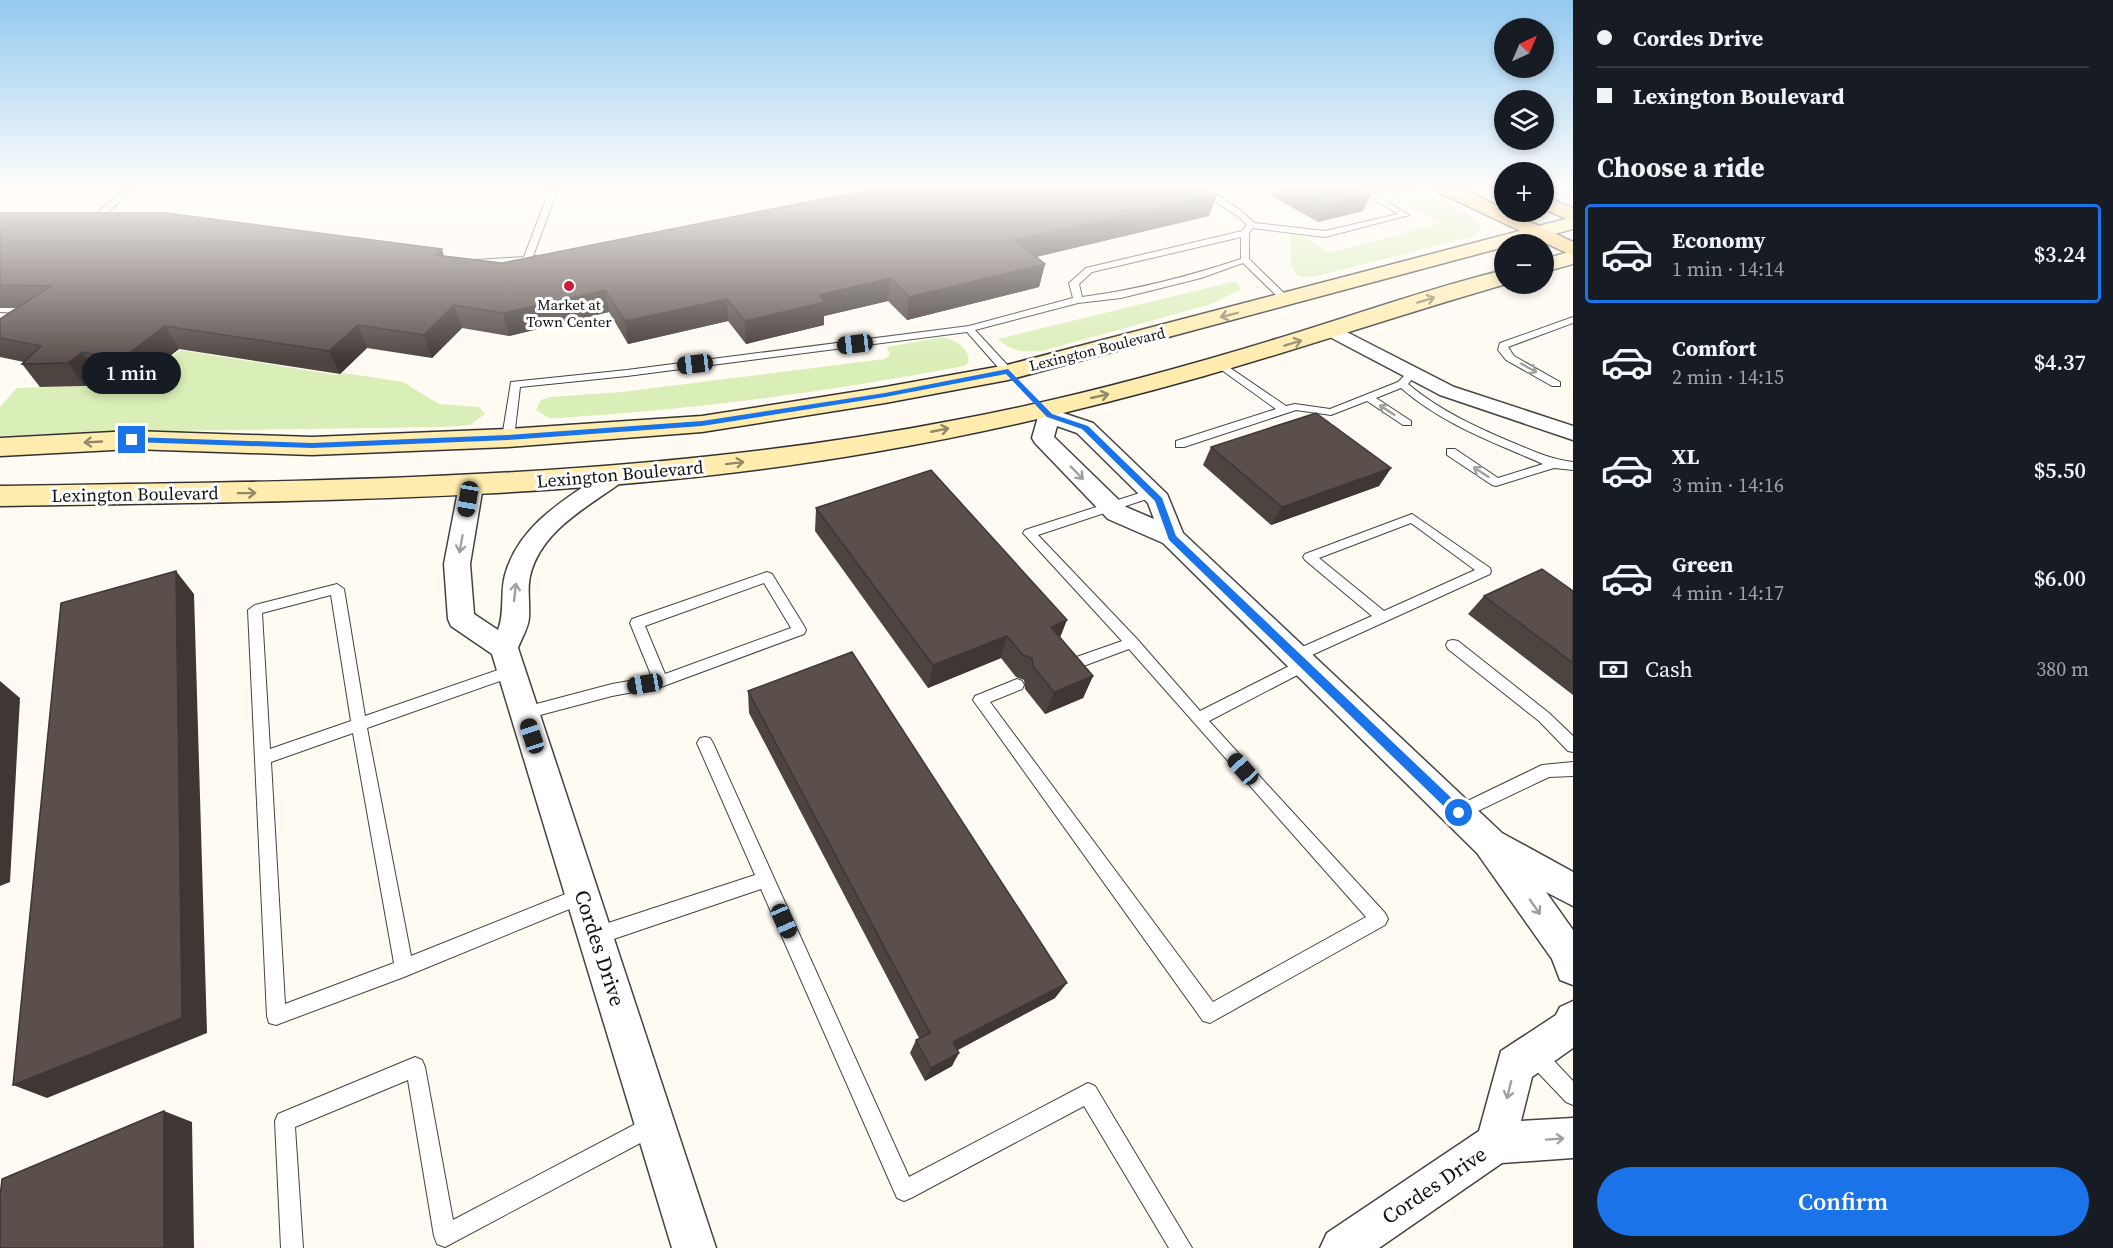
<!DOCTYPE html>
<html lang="en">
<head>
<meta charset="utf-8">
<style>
	:root { --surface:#171b24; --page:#242831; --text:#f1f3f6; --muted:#9ea1a6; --line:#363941; --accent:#1a73e8 }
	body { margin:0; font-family:"Source Serif 4",serif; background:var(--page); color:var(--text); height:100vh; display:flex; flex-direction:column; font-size:22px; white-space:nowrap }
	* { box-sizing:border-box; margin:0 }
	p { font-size:20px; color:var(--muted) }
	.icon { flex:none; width:33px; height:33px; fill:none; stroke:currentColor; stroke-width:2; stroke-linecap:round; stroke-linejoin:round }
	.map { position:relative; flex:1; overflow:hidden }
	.drawer { display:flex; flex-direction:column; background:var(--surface); width:540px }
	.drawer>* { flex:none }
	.top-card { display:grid; align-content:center; height:132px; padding:0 24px; background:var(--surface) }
	.needle { width:39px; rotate:44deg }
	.tools { position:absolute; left:1494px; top:18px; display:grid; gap:12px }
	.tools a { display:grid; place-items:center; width:60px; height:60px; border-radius:50%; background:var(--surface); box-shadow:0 3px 9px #0003; font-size:30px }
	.end { position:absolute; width:27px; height:27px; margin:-14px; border:8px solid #1a73e8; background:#fff; box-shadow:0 0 0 3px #fff }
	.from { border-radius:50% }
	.bubble { position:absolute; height:42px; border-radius:21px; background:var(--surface); box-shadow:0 3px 9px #0003; font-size:20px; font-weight:600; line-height:42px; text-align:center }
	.car { position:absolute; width:18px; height:36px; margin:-18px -9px; border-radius:8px; box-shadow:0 0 4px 2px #0007; background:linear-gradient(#222 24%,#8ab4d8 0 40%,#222 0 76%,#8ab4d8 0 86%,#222 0) }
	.top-card b { display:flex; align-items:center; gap:21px; height:57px; font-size:22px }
	.top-card b+b { border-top:2px solid var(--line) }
	.top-card i { width:15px; height:15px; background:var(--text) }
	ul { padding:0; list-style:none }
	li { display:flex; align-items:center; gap:18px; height:99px; margin:0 12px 9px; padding:0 12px; border:3px solid transparent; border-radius:6px }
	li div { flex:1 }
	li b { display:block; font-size:22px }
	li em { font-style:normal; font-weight:600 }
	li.selected { border-color:var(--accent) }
	li>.icon { width:54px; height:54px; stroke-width:1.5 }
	h2 { padding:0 24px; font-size:27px; line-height:72px }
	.pay { display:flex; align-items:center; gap:15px; height:66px; padding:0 24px; font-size:22px }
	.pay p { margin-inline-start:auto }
	.action { display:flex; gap:12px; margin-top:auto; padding:12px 24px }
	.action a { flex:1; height:69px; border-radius:36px; background:var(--accent); color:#fff; font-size:24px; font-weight:600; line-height:69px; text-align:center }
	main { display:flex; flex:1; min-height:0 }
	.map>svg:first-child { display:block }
	.green { fill:#daeeb8 }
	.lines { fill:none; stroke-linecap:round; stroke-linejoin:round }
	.service-casing { stroke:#434343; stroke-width:2 }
	.minor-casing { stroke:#434343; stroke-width:3 }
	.secondary-casing { stroke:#323232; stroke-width:3 }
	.primary-casing { stroke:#212121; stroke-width:3 }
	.service { fill:#fff; fill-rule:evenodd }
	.minor { fill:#fff; fill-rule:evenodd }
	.secondary { fill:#ffecae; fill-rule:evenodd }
	.primary { fill:#ffc663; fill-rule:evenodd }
	.wall { fill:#4d4440 }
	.shaded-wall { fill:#3f3734 }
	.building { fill:#5a4f4b; stroke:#3f3734; stroke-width:1.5 }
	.oneway { stroke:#938967 }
	.oneway2 { stroke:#9f9f9f }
	.route { fill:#1a73e8 }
	.poi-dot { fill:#cd1b39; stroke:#fff; stroke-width:2 }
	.labels { text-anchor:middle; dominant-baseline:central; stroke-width:6; stroke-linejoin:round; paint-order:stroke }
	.far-poi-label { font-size:15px; fill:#101010; stroke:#fff }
	.far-street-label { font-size:15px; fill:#101010; stroke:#fff }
	.street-label { font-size:18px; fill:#101010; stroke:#fff }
	.near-street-label { font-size:21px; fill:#101010; stroke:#fff }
</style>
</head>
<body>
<main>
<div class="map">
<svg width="1573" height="1248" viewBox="0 0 1573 1248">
	<rect width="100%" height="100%" fill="#fffbf3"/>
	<g class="green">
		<path d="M 1371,186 L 1412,186 L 1470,215 L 1480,223 L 1481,229 L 1474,236 L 1313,277 L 1298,276 L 1291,265 L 1291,234 L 1302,236 L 1330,253 L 1440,223 Z"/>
		<path d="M 1236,281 L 1241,290 L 1208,305 L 1042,351 C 1023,352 1012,352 998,339 Z"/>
		<path d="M 942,337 C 954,339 972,349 968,363 L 964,366 C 829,392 692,410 556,418 L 549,418 L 536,410 L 541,400 L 550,397 L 622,392 L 885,359 L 890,355 L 887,347 Z"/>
		<path d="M 180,350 L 336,375 L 345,373 L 403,382 L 439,404 L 479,407 L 485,414 L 470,425 L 441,427 L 109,432 L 0,436 L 0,407 L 17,388 L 87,386 L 100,376 L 136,383 Z"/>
	</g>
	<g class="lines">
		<g class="service-casing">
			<g id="service">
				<path d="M 127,186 L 135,186 L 92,228 L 86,228 L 86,224 Z"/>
				<path d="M 551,186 L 559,186 L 533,256 L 543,256 L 543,260 L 472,265 L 472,261 L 475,260 L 524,257 Z"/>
				<path d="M 1191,186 C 1209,186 1241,209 1254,223 L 1325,231 L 1398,214 L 1352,186 L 1362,186 L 1409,215 L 1325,237 L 1253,228 L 1249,233 L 1249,259 L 1289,298 L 1289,302 L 1283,302 L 1243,263 L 1201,278 L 1121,298 L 1078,303 L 975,330 L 1012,370 L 1013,372 L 1008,375 L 1004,374 L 967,332 L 627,376 L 520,387 L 514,438 L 508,441 L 502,438 L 511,382 L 627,370 L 969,326 L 1073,298 L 1069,283 L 1086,268 L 1242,231 L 1247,225 L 1239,217 ZM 1241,237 L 1241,259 C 1189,276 1137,290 1082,297 L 1079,284 L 1092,272 Z"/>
				<path d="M 0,313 L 18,314 L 22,322 L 3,343 L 0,344 L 0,335 L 12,322 L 11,319 L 0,319 Z"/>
				<path d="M 1573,317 L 1573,323 L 1508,347 L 1514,356 L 1560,382 L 1560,386 L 1552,386 L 1506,360 L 1498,350 L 1500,343 Z"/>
				<path d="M 1220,361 L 1286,406 L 1295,404 L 1330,409 L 1398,382 L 1404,376 L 1412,376 L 1413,378 L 1408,384 C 1440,411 1478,428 1516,444 C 1535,452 1553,460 1573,462 L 1573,470 L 1554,468 L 1496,486 L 1492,485 L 1447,455 L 1447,449 L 1455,449 L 1498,478 L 1543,464 C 1493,442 1442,424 1401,388 L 1376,398 L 1411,421 L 1411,425 L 1403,425 L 1367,401 L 1331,415 L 1296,410 L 1184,447 L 1176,447 L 1176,441 L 1276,409 L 1216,366 L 1216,362 Z"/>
				<path d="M 1152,489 L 1158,493 L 1156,496 L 1038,535 L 1137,639 L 1200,711 L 1299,661 L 1309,661 L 1311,665 L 1309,669 L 1209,721 L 1385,913 L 1388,919 L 1385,925 L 1210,1023 L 1203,1021 L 973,700 L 975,696 L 1012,681 L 1017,679 L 1022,681 L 1024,685 L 1022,689 L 990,702 L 1213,1002 L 1366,917 L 1129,649 L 1070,671 L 1065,669 L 1063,665 L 1065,661 L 1122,641 L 1023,533 L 1025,530 Z"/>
				<path d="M 1412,514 L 1490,568 L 1491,571 L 1490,574 L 1301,660 L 1291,660 L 1289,656 L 1291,652 L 1372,616 L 1305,560 L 1303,557 L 1305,554 ZM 1411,523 L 1475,570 L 1384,611 L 1319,558 Z"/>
				<path d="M 767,572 L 772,574 L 804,626 L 806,630 L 804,634 L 661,687 L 612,696 L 525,719 L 520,717 L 518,713 L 520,709 L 525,707 L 612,684 L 652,677 L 630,623 L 632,619 ZM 764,583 L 791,628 L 665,674 L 645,626 Z"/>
				<path d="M 337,584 L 344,589 L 365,716 L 512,665 L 517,667 L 519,671 L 517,675 L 367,728 L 411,956 L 583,887 L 589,889 L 591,895 L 589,901 L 404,977 L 276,1025 L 269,1023 L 267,1016 L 248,610 L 255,605 ZM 331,595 L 351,721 L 270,749 L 262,613 ZM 353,733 L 394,963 L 285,1004 L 271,762 Z"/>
				<path d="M 1453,640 L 1458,641 L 1549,713 L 1573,736 L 1573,752 L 1568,751 L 1539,721 L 1448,649 L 1446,645 L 1448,641 Z"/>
				<path d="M 705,737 L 710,738 L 713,743 L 909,1177 L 1088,1083 L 1095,1086 L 1192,1248 L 1169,1248 L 1084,1106 L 911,1198 L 904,1201 L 897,1198 L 761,889 L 596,945 L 590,942 L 587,936 L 590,930 L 596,927 L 755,875 L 697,743 L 700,738 Z"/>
				<path d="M 1573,762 L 1573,776 L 1549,777 L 1459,820 L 1453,818 L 1451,813 L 1453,808 L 1542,765 Z"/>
				<path d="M 1534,1044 L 1541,1047 L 1573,1081 L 1573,1105 L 1566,1102 L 1527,1061 L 1524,1054 L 1527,1047 Z"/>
				<path d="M 415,1057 L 422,1060 L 425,1067 L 453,1220 L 647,1118 L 654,1115 L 661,1118 L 664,1125 L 661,1132 L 445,1247 L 437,1244 L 434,1236 L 408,1080 L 295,1127 L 303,1248 L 281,1248 L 275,1121 L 278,1114 Z"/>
			</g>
		</g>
		<g class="minor-casing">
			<g id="minor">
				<path d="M 1333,325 L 1454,387 L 1573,426 L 1573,440 L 1440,395 L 1326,335 L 1323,331 L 1326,327 Z"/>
				<path d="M 1043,403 L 1051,405 L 1057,411 L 1093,423 L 1167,494 L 1183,533 L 1502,833 L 1573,872 L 1573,906 L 1546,892 L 1573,930 L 1573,985 L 1560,980 L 1552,959 L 1477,853 L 1163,543 L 1108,519 L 1035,443 L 1032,438 L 1038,417 L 1032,410 L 1035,405 ZM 1057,426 L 1077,433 L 1148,503 L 1154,519 L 1126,507 L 1054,437 Z"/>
				<path d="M 615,468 L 623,471 L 627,476 L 623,481 C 588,507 541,530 530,576 C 527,590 530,603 529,617 C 529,627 521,639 518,648 L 716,1248 L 672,1248 L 492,654 L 451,626 L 448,619 L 444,564 L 459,486 L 463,480 L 471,478 L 479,480 L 483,486 L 470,564 L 474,614 L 498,630 C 505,613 500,593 505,575 C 519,524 566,499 607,471 Z"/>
				<path d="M 1573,1001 L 1573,1048 L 1532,1077 L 1521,1121 L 1573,1118 L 1573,1158 L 1502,1163 L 1379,1248 L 1320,1248 L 1327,1233 L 1479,1131 L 1501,1051 L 1556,1015 L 1560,1007 Z"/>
			</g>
		</g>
		<g class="secondary-casing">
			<g id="secondary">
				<path d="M 1573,217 L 1573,229 L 1516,244 L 1504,244 L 1504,247 L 1008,380 L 885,403 L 702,432 L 508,447 L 312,455 L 132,449 L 0,456 L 0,438 L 132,431 L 312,437 L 508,429 L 702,416 L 885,387 L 1007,365 Z"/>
				<path d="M 1573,251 L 1573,264 L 1544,272 L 1544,259 Z"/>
				<path d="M 1504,270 L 1506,284 C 1405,313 1305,347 1204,376 C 1095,407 986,433 874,452 C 586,502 292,501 0,506 L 0,486 C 320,481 641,481 956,420 C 1064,400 1171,371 1276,339 C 1352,316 1427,289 1504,270 Z"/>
			</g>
		</g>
		<g class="primary-casing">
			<g id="primary">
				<path d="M 1431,186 L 1456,186 L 1504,209 L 1504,212 L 1510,212 L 1573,242 L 1573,256 L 1434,190 Z"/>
				<path d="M 1544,196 L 1573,208 L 1573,222 L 1544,209 Z"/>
			</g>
		</g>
		<use href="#service" class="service"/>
		<use href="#minor" class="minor"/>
		<use href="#secondary" class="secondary"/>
		<use href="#primary" class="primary"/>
	</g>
	<g class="wall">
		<path d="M 1277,186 L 1355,186 L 1363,211 L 1318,222 L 1272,196 Z"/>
		<path d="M 0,213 L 444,256 L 502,263 L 1209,216 L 1035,257 L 1045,264 L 1039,287 L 907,320 L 888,301 L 824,316 L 824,325 L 746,344 L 728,321 L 628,344 L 609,312 L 509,336 L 462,328 L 432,358 L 367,348 L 340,374 L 179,349 L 136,382 L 98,375 L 85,386 L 40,387 L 22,364 L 24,362 L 0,357 L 0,319 L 17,308 L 0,308 Z"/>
		<path d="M 1211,447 L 1391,468 L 1379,486 L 1271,525 L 1203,465 Z"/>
		<path d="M 816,508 L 1060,638 L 1093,676 L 1083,698 L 1045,714 L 1025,689 L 1024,680 L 1016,677 L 1001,658 L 928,688 L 815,531 Z"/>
		<path d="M 1573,591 L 1573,695 L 1468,614 L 1484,596 Z"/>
		<path d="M 748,691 L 1055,998 L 958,1050 L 952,1066 L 925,1081 L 910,1053 L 916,1040 L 919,1038 L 749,713 Z"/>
	</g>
	<g class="shaded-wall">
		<path d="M 1371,194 L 1363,211 L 1318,222 L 1326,205 Z"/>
		<path d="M 1217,195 L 1209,216 L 1011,263 L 1015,240 Z"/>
		<path d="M 442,249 L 449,272 L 435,255 Z"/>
		<path d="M 1045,264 L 1039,287 L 907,320 L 909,297 Z"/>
		<path d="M 891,278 L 888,301 L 824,316 L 824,325 L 746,344 L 745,321 L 819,295 Z"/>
		<path d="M 605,290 L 609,312 L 509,336 L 503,313 Z"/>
		<path d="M 727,299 L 728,321 L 628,344 L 625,321 Z"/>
		<path d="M 454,305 L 462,328 L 432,358 L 424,335 Z"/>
		<path d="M 358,325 L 367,348 L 340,374 L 329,351 Z"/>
		<path d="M 165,326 L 179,349 L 136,382 L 121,359 Z"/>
		<path d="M 82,352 L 98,375 L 85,386 L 68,363 Z"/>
		<path d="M 1391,468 L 1379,486 L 1271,525 L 1282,507 Z"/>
		<path d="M 176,571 L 194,594 L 207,1033 L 47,1098 L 13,1085 Z"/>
		<path d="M 1067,620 L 1058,643 L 1051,627 Z"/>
		<path d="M 1007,636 L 1001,658 L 928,688 L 933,665 Z"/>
		<path d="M 1093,676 L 1083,698 L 1045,714 L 1054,692 Z"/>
		<path d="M 0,681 L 20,698 L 10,882 L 0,886 Z"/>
		<path d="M 1067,983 L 1055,998 L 946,1056 L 953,1042 Z"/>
		<path d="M 959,1053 L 952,1066 L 925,1081 L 931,1068 Z"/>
		<path d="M 164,1111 L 192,1122 L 194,1248 L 164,1248 Z"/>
	</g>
	<g class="building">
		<path d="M 887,186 L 1202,186 L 1217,195 L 1015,240 L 1045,264 L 909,297 L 891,278 L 819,295 L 825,302 L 745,321 L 727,299 L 625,321 L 605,290 L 503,313 L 454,305 L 424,335 L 358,325 L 329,351 L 165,326 L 121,359 L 82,352 L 68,363 L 22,364 L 41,346 L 0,338 L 0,319 L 51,286 L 0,285 L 0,213 L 166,213 L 442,249 L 435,255 L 502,263 Z"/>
		<path d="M 1291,186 L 1355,186 L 1371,194 L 1326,205 Z"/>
		<path d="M 1316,413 L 1391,468 L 1282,507 L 1211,447 Z"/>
		<path d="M 931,470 L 1067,620 L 1051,627 L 1093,676 L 1054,692 L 1033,666 L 1032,658 L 1023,655 L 1007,636 L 933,665 L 816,508 Z"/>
		<path d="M 1542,569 L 1573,591 L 1573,663 L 1484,596 Z"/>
		<path d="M 176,571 L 182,1018 L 13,1085 L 61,603 Z"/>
		<path d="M 852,652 L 1067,983 L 953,1042 L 959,1053 L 931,1068 L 916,1040 L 930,1033 L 748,691 Z"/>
		<path d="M 164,1111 L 164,1248 L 0,1248 L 0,1197 L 2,1179 Z"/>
	</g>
	<defs><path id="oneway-shaft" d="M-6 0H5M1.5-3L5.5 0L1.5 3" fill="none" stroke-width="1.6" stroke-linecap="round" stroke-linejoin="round" transform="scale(1.5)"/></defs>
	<g class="oneway">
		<use href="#oneway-shaft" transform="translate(1426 300) rotate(-17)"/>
		<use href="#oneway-shaft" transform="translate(1229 315) rotate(166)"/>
		<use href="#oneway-shaft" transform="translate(1293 343) rotate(-17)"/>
		<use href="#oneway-shaft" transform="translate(1100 396) rotate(-13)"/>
		<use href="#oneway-shaft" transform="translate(940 430) rotate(-11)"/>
		<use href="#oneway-shaft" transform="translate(93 442) rotate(177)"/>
		<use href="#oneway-shaft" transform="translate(735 463) rotate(-7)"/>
		<use href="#oneway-shaft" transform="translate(247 493) rotate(-1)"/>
	</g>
	<g class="oneway2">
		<use href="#oneway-shaft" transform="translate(1529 368) rotate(30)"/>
		<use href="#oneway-shaft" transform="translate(1387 410) rotate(-147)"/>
		<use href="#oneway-shaft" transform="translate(1481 472) rotate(-147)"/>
		<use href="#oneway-shaft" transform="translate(1077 473) rotate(46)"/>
		<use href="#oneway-shaft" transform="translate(461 544) rotate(100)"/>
		<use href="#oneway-shaft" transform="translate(515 592) rotate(-84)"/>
		<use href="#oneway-shaft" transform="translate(1535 907) rotate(55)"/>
		<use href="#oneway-shaft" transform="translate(1509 1090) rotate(104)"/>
		<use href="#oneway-shaft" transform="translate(1555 1139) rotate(-4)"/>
	</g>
	<linearGradient id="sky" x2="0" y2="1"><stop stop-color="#93c9f0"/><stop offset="0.52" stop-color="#fffdfa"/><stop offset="1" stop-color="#fffdfa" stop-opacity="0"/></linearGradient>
	<rect width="1573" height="361" fill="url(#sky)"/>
	<path class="route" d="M 1008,369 L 1052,414 L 1088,426 L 1162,498 L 1176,536 L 1463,809 L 1463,817 L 1455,817 L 1169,540 L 1155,501 L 1082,429 L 1047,417 L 1006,374 L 885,397 L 702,426 L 508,440 L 312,448 L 132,442 L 128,440 L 132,437 L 312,443 L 508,435 L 702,421 L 885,393 Z"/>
	<circle class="poi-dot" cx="569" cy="286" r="6"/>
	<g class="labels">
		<g class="far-poi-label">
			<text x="569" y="304">Market at<tspan x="569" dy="17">Town Center</tspan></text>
		</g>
		<g class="far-street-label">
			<text transform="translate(1097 349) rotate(-14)">Lexington Boulevard</text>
		</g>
		<g class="street-label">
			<text transform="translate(620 474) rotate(-5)">Lexington Boulevard</text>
			<text transform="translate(135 494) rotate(-1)">Lexington Boulevard</text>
		</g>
		<g class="near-street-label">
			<text transform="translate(600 948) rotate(72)">Cordes Drive</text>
			<text transform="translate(1434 1185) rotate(-34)">Cordes Drive</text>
		</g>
	</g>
</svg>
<div class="tools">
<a><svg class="needle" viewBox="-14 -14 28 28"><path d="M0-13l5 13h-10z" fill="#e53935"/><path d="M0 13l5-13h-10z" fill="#9ea1a6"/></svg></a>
<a><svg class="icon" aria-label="layers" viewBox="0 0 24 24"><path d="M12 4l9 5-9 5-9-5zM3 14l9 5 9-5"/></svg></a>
<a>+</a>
<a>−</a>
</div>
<i class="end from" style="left:1459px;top:813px"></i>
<i class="end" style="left:132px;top:440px"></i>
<div class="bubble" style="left:82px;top:352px;width:99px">1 min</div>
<i class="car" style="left:855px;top:344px;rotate:263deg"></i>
<i class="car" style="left:695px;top:364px;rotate:263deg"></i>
<i class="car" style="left:468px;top:499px;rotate:189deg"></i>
<i class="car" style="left:645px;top:684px;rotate:260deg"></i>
<i class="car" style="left:532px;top:736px;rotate:342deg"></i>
<i class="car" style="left:1243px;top:769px;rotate:318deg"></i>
<i class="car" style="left:784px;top:921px;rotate:156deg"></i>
</div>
<section class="drawer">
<div class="top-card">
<b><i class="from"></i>Cordes Drive</b>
<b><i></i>Lexington Boulevard</b>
</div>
<h2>Choose a ride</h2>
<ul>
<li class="selected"><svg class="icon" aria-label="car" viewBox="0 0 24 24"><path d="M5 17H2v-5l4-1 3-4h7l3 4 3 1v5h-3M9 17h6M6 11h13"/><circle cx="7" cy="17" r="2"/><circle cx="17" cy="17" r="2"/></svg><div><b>Economy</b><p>1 min · 14:14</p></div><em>$3.24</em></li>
<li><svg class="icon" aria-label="car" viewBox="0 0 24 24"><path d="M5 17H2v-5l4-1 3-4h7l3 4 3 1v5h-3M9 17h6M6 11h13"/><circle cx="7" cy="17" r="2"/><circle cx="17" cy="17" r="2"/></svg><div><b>Comfort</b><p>2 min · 14:15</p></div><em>$4.37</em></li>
<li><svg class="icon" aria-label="car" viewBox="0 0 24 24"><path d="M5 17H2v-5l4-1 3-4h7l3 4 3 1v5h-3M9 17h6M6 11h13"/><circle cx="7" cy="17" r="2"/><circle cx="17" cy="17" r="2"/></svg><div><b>XL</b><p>3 min · 14:16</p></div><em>$5.50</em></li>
<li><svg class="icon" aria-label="car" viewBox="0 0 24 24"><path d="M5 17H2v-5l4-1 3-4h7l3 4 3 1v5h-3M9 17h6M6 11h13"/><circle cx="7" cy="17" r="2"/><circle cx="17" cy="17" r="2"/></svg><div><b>Green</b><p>4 min · 14:17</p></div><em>$6.00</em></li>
</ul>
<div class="pay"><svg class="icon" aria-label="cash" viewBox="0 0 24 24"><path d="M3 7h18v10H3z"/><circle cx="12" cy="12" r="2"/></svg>Cash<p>380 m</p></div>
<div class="action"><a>Confirm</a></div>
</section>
</main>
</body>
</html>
